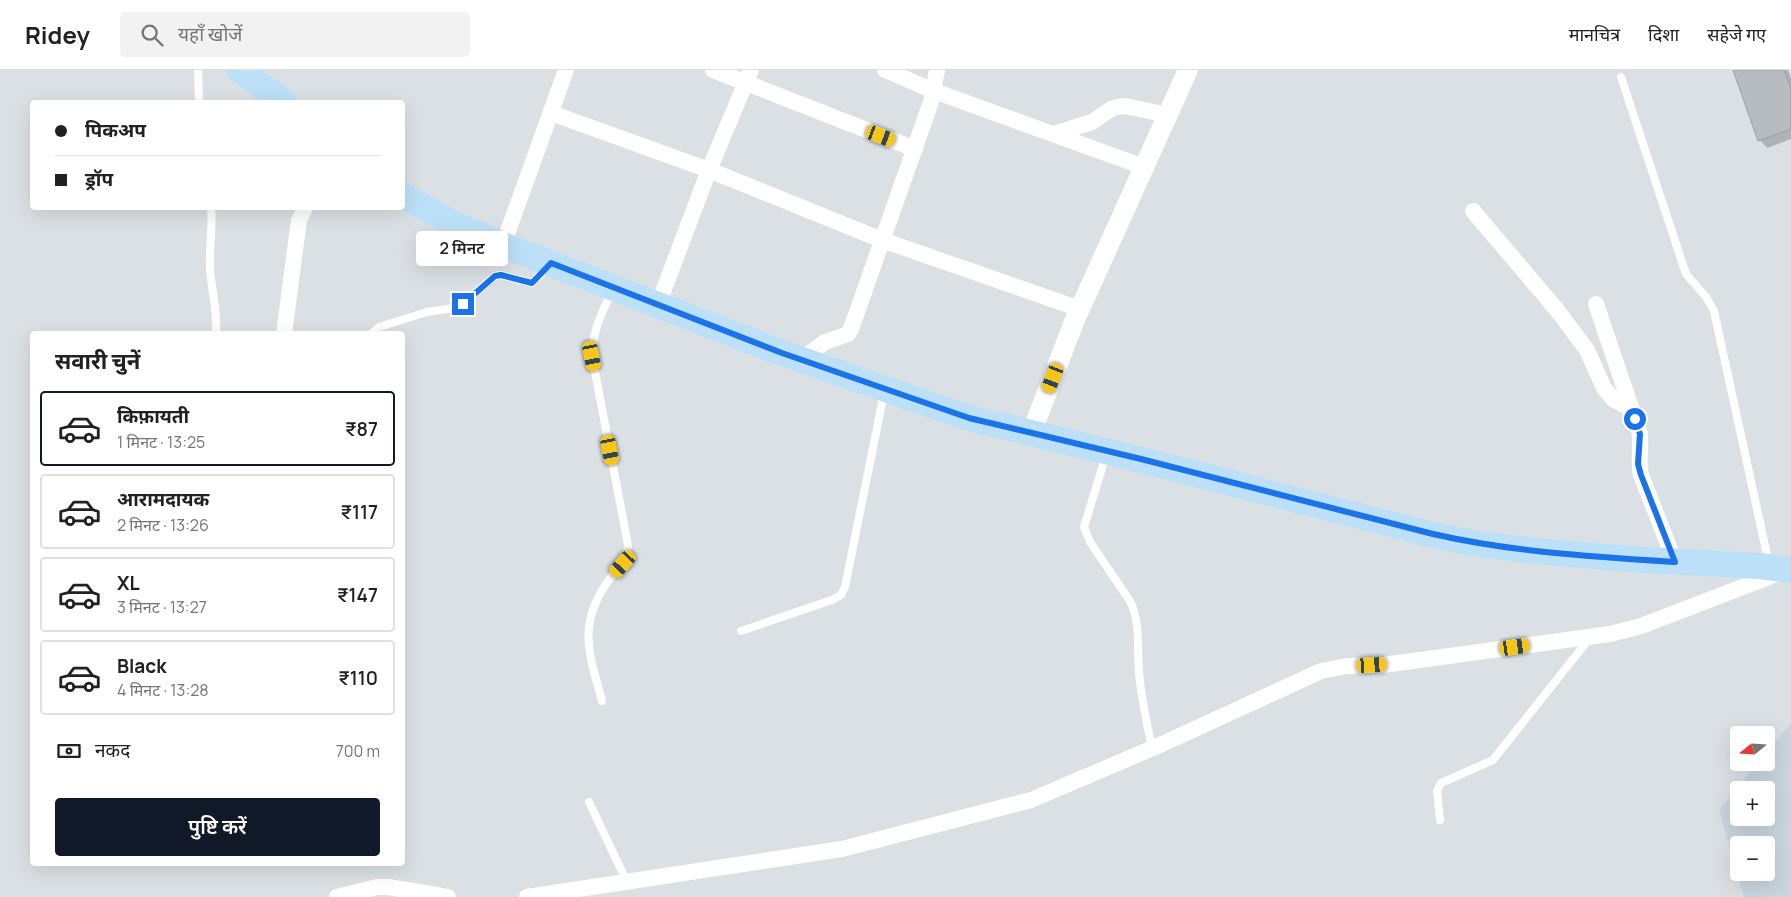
<!DOCTYPE html>
<html lang="hi">
<head>
<meta charset="utf-8">
<style>
	:root { --surface:#fff; --page:#f2f2f2; --text:#202124; --muted:#757577; --line:#e0e0e0; --accent:#111827 }
	body { margin:0; font-family:Manrope,"Noto Sans Devanagari",sans-serif; background:var(--page); color:var(--text); height:100vh; display:flex; flex-direction:column; font-size:19px; white-space:nowrap }
	* { box-sizing:border-box; margin:0 }
	p { font-size:16px; color:var(--muted) }
	.icon { flex:none; width:28px; height:28px; fill:none; stroke:currentColor; stroke-width:2; stroke-linecap:round; stroke-linejoin:round }
	.map { position:relative; flex:1; overflow:hidden }
	.sheet { position:absolute; left:30px; top:261px; width:375px; height:535px; display:flex; flex-direction:column; background:var(--surface); border-radius:5px; box-shadow:0 5px 20px #0002 }
	.sheet>* { flex:none }
	.banner { position:absolute; left:30px; top:30px; width:375px; height:110px; border-radius:5px; box-shadow:0 5px 20px #0002; display:grid; align-content:center; height:110px; padding:0 25px; background:var(--surface) }
	.needle { width:32px; rotate:252deg }
	.fabs { position:absolute; left:1730px; top:656px; display:grid; gap:10px }
	.fabs a { display:grid; place-items:center; width:45px; height:45px; border-radius:5px; background:var(--surface); box-shadow:0 5px 20px #0002; font-size:25px }
	.end { position:absolute; width:22px; height:22px; margin:-11px; border:6px solid #1a73e8; background:#fff; box-shadow:0 0 0 2px #fff }
	.from { border-radius:50% }
	.bubble { position:absolute; height:35px; border-radius:5px; background:var(--surface); box-shadow:0 5px 20px #0002; font-size:16px; font-weight:600; line-height:35px; text-align:center }
	.car { position:absolute; width:15px; height:30px; margin:-15px -8px; border-radius:6px; box-shadow:0 0 4px 1px #0007; background:linear-gradient(#f5c518 24%,#345 0 40%,#f5c518 0 76%,#345 0 86%,#f5c518 0) }
	.banner b { display:flex; align-items:center; gap:18px; height:48px; font-size:19px }
	.banner b+b { border-top:1px solid var(--line) }
	.banner i { width:12px; height:12px; background:var(--text) }
	ul { padding:0; list-style:none }
	li { display:flex; align-items:center; gap:15px; height:75px; margin:0 10px 8px; padding:0 15px; border:2px solid var(--line); border-radius:5px }
	li div { flex:1 }
	li b { display:block; font-size:19px }
	li em { font-style:normal; font-weight:600 }
	li.on { border-color:var(--accent) }
	li>.icon { width:45px; height:45px; stroke-width:1.5 }
	h2 { padding:0 25px; font-size:22px; line-height:60px }
	.pay { display:flex; align-items:center; gap:12px; height:55px; padding:0 25px; font-size:19px }
	.pay p { margin-inline-start:auto }
	.primary-button { display:flex; gap:10px; margin-top:auto; padding:10px 25px }
	.primary-button a { flex:1; height:58px; border-radius:5px; background:var(--accent); color:#fff; font-size:20px; font-weight:600; line-height:58px; text-align:center }
	header { display:flex; align-items:center; gap:30px; box-sizing:border-box; height:70px; padding:0 25px; background:var(--surface); border-bottom:1px solid var(--line) }
	header strong { font-size:24px }
	nav { display:flex; gap:28px; margin-inline-start:auto; font-size:18px }
	.search { width:350px; height:45px; background:var(--page); display:flex; align-items:center; gap:12px; box-sizing:border-box; padding:0 18px; border-radius:5px; color:var(--muted); font-size:19px }
	.map>svg:first-child { display:block }
	.built { fill:#c9d6de; fill-rule:evenodd }
	.shadow { fill:#0003 }
	.building { fill:#b7bcc0; stroke:#9a9fa3 }
	.lines { fill:none; stroke-linecap:round; stroke-linejoin:round }
	.service { stroke:#fff; stroke-width:8 }
	.minor { stroke:#fff; stroke-width:16 }
	.tertiary { stroke:#fff; stroke-width:20 }
	.trunk { stroke:#bce0f7; stroke-width:26 }
	.route { stroke:#1a73e8; stroke-width:6 }
</style>
</head>
<body>
<header>
<strong>Ridey</strong>
<div class="search"><svg class="icon" aria-label="search" viewBox="0 0 24 24"><circle cx="10" cy="10" r="6"/><path d="M15 15l6 6"/></svg>यहाँ खोजें</div>
<nav><a>मानचित्र</a><a>दिशा</a><a>सहेजे गए</a></nav>
</header>
<div class="map">
<svg width="1791" height="827" viewBox="0 0 1791 827">
	<rect width="100%" height="100%" fill="#dbe0e4"/>
	<path class="built" d="M 1791,653 L 1791,827 L 1744,827 L 1719,740 L 1758,693 L 1766,692 L 1766,683 ZM 1739,720 L 1766,720 L 1766,748 L 1739,748 ZM 1739,775 L 1766,775 L 1766,802 L 1739,802 Z"/>
	<path class="shadow" d="M 1734,0 L 1788,0 L 1791,8 L 1791,69 L 1767,78 L 1760,70 Z"/>
	<path class="building" d="M 1733,0 L 1784,0 L 1791,19 L 1791,59 L 1758,71 Z"/>
	<g class="lines">
		<g class="service">
			<path d="M 198,0 L 199,32"/>
			<path d="M 1621,7 L 1686,204 L 1706,227 L 1714,241 L 1769,494"/>
			<path d="M 211,138 C 213,157 209,177 210,197 C 211,220 218,241 216,264"/>
			<path d="M 371,264 L 379,257 L 427,242 L 454,238 L 463,233 L 495,206 L 501,205 L 532,213 L 548,197"/>
			<path d="M 1106,385 L 1084,457 L 1090,472 L 1130,531 C 1141,554 1137,578 1139,602 C 1141,628 1147,653 1152,678"/>
			<path d="M 741,561 L 832,530 L 841,525 L 845,517 L 884,323"/>
			<path d="M 602,631 C 590,585 577,558 606,514 C 616,499 626,494 628,475 L 592,286 C 593,259 601,245 612,221"/>
			<path d="M 589,732 L 627,812"/>
			<path d="M 1440,750 L 1437,721 L 1441,713 L 1493,690 L 1589,569"/>
		</g>
		<g class="minor">
			<path d="M 713,0 L 915,79"/>
			<path d="M 885,0 L 934,21 L 1144,97"/>
			<path d="M 551,43 L 709,100 L 882,170 L 1080,239"/>
			<path d="M 1054,64 L 1092,52 L 1111,39 L 1117,37 L 1125,36 L 1168,45"/>
			<path d="M 1473,141 L 1557,240 L 1587,280 L 1604,318 L 1613,329 L 1631,339"/>
			<path d="M 503,175 L 566,0"/>
			<path d="M 1596,234 L 1640,364 C 1641,378 1638,391 1641,405 L 1675,492"/>
			<path d="M 658,235 L 709,100 L 751,0"/>
			<path d="M 284,264 L 297,165 L 299,150 L 305,138"/>
			<path d="M 801,290 L 825,272 L 848,264 L 851,259 L 931,32 L 937,0"/>
			<path d="M 337,827 L 377,817 L 388,817 L 448,827"/>
			<path d="M 527,827 L 842,779 L 1031,730 L 1160,675 L 1321,601 L 1347,596 L 1383,595 L 1610,564 L 1641,556 L 1782,502"/>
		</g>
		<path class="tertiary" d="M 1031,364 L 1074,252 L 1188,0"/>
		<g class="trunk">
			<path d="M 240,0 L 284,32"/>
			<path d="M 402,125 L 447,150 L 503,175 L 782,283 L 969,348 L 1122,385 L 1433,465 L 1477,474 L 1556,483 L 1644,490 L 1760,496 L 1791,500"/>
		</g>
	</g>
	<g class="lines">
		<path class="route" d="M 463,234 L 495,206 L 501,205 L 532,213 L 551,193 L 782,283 L 969,348 L 1141,389 L 1433,464 C 1512,482 1594,487 1675,492 L 1641,405 L 1638,394 L 1640,364 L 1635,349"/>
	</g>
</svg>
<div class="fabs">
<a><svg class="needle" viewBox="-14 -14 28 28"><path d="M0-13l5 13h-10z" fill="#e53935"/><path d="M0 13l5-13h-10z" fill="#757577"/></svg></a>
<a>+</a>
<a>−</a>
</div>
<i class="end from" style="left:1635px;top:349px"></i>
<i class="end" style="left:463px;top:234px"></i>
<div class="bubble" style="left:416px;top:161px;width:92px">2 मिनट</div>
<i class="car" style="left:881px;top:66px;rotate:111deg"></i>
<i class="car" style="left:592px;top:286px;rotate:169deg"></i>
<i class="car" style="left:1053px;top:308px;rotate:201deg"></i>
<i class="car" style="left:610px;top:380px;rotate:169deg"></i>
<i class="car" style="left:623px;top:494px;rotate:222deg"></i>
<i class="car" style="left:1515px;top:577px;rotate:82deg"></i>
<i class="car" style="left:1372px;top:595px;rotate:87deg"></i>
<div class="banner">
<b><i class="from"></i>पिकअप</b>
<b><i></i>ड्रॉप</b>
</div>
<section class="sheet">
<h2>सवारी चुनें</h2>
<ul>
<li class="on"><svg class="icon" aria-label="car" viewBox="0 0 24 24"><path d="M5 17H2v-5l4-1 3-4h7l3 4 3 1v5h-3M9 17h6M6 11h13"/><circle cx="7" cy="17" r="2"/><circle cx="17" cy="17" r="2"/></svg><div><b>किफ़ायती</b><p>1 मिनट · 13:25</p></div><em>₹87</em></li>
<li><svg class="icon" aria-label="car" viewBox="0 0 24 24"><path d="M5 17H2v-5l4-1 3-4h7l3 4 3 1v5h-3M9 17h6M6 11h13"/><circle cx="7" cy="17" r="2"/><circle cx="17" cy="17" r="2"/></svg><div><b>आरामदायक</b><p>2 मिनट · 13:26</p></div><em>₹117</em></li>
<li><svg class="icon" aria-label="car" viewBox="0 0 24 24"><path d="M5 17H2v-5l4-1 3-4h7l3 4 3 1v5h-3M9 17h6M6 11h13"/><circle cx="7" cy="17" r="2"/><circle cx="17" cy="17" r="2"/></svg><div><b>XL</b><p>3 मिनट · 13:27</p></div><em>₹147</em></li>
<li><svg class="icon" aria-label="car" viewBox="0 0 24 24"><path d="M5 17H2v-5l4-1 3-4h7l3 4 3 1v5h-3M9 17h6M6 11h13"/><circle cx="7" cy="17" r="2"/><circle cx="17" cy="17" r="2"/></svg><div><b>Black</b><p>4 मिनट · 13:28</p></div><em>₹110</em></li>
</ul>
<div class="pay"><svg class="icon" aria-label="cash" viewBox="0 0 24 24"><path d="M3 7h18v10H3z"/><circle cx="12" cy="12" r="2"/></svg>नकद<p>700 m</p></div>
<div class="primary-button"><a>पुष्टि करें</a></div>
</section>
</div>
</body>
</html>
